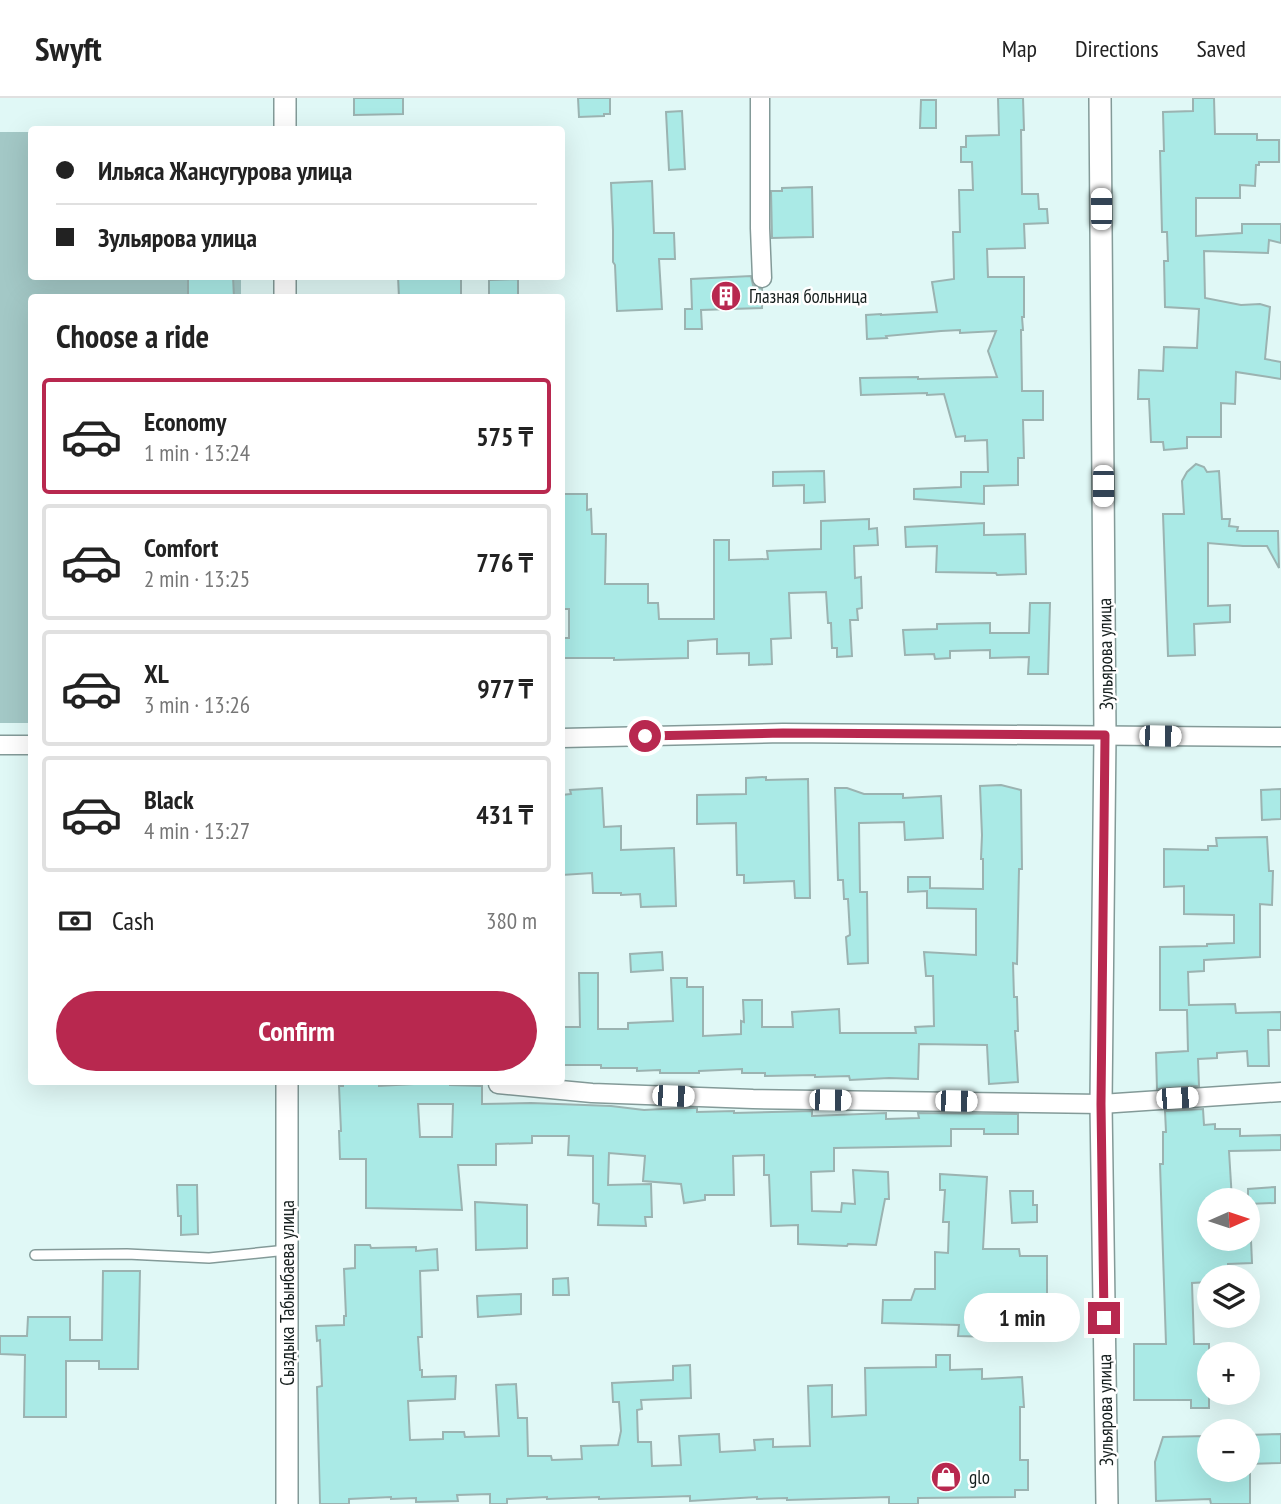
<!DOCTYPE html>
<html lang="en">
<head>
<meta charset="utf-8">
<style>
	:root { --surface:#fff; --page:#f2f2f2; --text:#222; --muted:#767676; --line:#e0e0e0; --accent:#b8284f }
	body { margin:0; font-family:"PT Sans Narrow",sans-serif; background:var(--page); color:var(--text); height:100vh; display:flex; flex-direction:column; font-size:26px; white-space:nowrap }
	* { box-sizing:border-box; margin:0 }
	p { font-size:23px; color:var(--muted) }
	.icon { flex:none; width:38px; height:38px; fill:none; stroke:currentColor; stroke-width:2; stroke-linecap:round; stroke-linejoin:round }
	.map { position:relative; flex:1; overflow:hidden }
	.drawer { position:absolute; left:28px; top:196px; width:537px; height:791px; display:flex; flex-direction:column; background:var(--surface); border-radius:7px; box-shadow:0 7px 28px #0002 }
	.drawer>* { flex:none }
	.banner { position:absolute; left:28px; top:28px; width:537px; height:154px; border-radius:7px; box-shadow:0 7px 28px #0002; display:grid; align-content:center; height:154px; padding:0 28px; background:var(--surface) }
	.needle { width:46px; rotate:87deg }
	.fabs { position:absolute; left:1197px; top:1090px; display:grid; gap:14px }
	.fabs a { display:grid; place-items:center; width:63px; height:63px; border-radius:50%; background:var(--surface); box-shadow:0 7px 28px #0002; font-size:35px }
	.end { position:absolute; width:32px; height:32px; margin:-16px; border:9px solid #b8284f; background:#fff; box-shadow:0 0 0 4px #fff }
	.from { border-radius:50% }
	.bubble { position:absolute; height:49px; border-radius:24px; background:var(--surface); box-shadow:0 7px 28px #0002; font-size:23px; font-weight:600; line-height:49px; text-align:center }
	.car { position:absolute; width:21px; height:42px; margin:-21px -10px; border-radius:9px; box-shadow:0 0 5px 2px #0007; background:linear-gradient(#fff 24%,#345 0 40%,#fff 0 76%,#345 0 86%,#fff 0) }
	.banner b { display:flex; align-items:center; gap:24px; height:66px; font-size:26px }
	.banner b+b { border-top:2px solid var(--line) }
	.banner i { width:18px; height:18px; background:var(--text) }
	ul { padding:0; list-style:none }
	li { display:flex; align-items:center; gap:21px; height:116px; margin:0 14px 10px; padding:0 14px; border:4px solid var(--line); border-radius:7px }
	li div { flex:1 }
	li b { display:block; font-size:26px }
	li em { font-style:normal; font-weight:600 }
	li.selected { border-color:var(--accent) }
	li>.icon { width:63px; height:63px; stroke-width:1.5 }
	h2 { padding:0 28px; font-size:32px; line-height:84px }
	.pay { display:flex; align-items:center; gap:18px; height:77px; padding:0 28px; font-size:26px }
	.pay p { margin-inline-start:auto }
	.button { display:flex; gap:14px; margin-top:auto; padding:14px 28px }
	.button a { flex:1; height:80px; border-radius:42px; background:var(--accent); color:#fff; font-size:28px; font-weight:600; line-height:80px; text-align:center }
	header { display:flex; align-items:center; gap:42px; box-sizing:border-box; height:98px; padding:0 35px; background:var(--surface); border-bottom:2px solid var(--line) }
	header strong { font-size:33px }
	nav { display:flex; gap:38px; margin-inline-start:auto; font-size:24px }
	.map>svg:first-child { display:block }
	.green { fill:#a3c8c6 }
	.building { fill:#aaeae6; stroke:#9bb3b1; stroke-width:2; fill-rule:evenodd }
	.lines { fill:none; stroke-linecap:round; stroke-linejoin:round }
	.service-casing { stroke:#839a98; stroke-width:12 }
	.minor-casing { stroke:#839a98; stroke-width:21 }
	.tertiary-casing { stroke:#839a98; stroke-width:24 }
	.service { stroke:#fff; stroke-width:9 }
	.minor { stroke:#fff; stroke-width:18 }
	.tertiary { stroke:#fff; stroke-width:21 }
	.route { stroke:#b8284f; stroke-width:9 }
	.labels { text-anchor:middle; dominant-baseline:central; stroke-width:5; stroke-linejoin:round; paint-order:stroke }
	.poi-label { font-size:19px; fill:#151e1d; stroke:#fff; text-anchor:start }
	.street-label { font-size:19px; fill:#151e1d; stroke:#fff }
</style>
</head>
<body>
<header>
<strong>Swyft</strong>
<nav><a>Map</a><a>Directions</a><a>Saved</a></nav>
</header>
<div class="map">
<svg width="1281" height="1406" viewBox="0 0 1281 1406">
	<rect width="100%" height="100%" fill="#e0f8f6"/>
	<path class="green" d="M 0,34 L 31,34 L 32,178 L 241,179 L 241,199 L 32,200 L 31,625 L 0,625 Z"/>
	<g class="building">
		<path d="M 354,0 L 403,0 L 403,16 L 354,17 Z"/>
		<path d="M 578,0 L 610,0 L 610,16 L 604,16 L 604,18 L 579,19 Z"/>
		<path d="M 998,0 L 1023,0 L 1024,32 L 1021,32 L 1022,96 L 1038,96 L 1039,111 L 1047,111 L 1048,125 L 1024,126 L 1025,150 L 987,151 L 988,179 L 1024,179 L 1024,219 L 1022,219 L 1023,232 L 1021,232 L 1022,293 L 1043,293 L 1043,322 L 1023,322 L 1024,360 L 1018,360 L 1018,387 L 984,388 L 984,406 L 914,401 L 914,391 L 961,389 L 961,374 L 988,374 L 987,342 L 965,343 L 965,338 L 956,339 L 944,296 L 927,297 L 927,295 L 861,297 L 860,280 L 918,279 L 918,281 L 997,279 L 988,253 L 996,233 L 960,235 L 960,232 L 941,233 L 886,238 L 887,240 L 867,241 L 866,217 L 881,216 L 881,217 L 937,214 L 932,184 L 954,181 L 953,134 L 960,134 L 959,92 L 973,92 L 972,64 L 961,64 L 961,49 L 966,49 L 966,38 L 999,37 Z"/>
		<path d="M 1193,0 L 1214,0 L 1215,36 L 1257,36 L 1257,42 L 1279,42 L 1279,64 L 1259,64 L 1259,67 L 1256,67 L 1255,88 L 1240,87 L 1240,100 L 1196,100 L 1196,138 L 1242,135 L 1242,126 L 1281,126 L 1281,145 L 1269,142 L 1268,155 L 1204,153 L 1205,200 L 1241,207 L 1260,206 L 1270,209 L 1265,261 L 1281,264 L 1281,281 L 1236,274 L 1235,306 L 1221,305 L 1221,339 L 1187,339 L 1187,350 L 1164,352 L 1163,344 L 1151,344 L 1149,301 L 1138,301 L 1139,272 L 1163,273 L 1164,249 L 1197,250 L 1199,211 L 1165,209 L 1164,163 L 1168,163 L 1167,134 L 1162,134 L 1160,53 L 1164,53 L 1163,14 L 1193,13 Z"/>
		<path d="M 921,2 L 936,2 L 936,30 L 920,30 Z"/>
		<path d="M 682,13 L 685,71 L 669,72 L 666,14 Z"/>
		<path d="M 652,83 L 654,135 L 674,135 L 675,161 L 659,161 L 662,211 L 617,213 L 615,167 L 613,164 L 613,132 L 611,85 Z"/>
		<path d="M 812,89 L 813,139 L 772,140 L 771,93 L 782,93 L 782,90 Z"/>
		<path d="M 188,178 L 233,178 L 234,200 L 188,200 Z"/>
		<path d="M 398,178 L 426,178 L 426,181 L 461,180 L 461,200 L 399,200 Z"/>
		<path d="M 751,178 L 753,187 L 762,191 L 762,210 L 701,212 L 702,231 L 685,231 L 685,211 L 692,211 L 691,181 Z"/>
		<path d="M 518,181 L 518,200 L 489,200 L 489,182 Z"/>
		<path d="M 1196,366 L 1204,369 L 1207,374 L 1219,373 L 1222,421 L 1230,421 L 1229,428 L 1238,429 L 1237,433 L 1278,433 L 1279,470 L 1267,448 L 1243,448 L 1208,445 L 1208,508 L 1230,507 L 1230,524 L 1194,526 L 1195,557 L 1168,558 L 1163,416 L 1184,416 L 1182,383 L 1187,374 Z"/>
		<path d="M 824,373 L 825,404 L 804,405 L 804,387 L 773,388 L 773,374 Z"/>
		<path d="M 562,396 L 587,396 L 587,412 L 591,411 L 592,436 L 606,436 L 605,486 L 648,486 L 648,505 L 658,505 L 659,521 L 714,521 L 714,442 L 729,442 L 729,462 L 768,461 L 767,453 L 821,451 L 821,423 L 869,421 L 869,431 L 877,430 L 878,447 L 854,448 L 855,480 L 861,479 L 862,510 L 857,511 L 858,522 L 850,522 L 852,558 L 837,559 L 837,550 L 832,550 L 831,525 L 828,525 L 826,494 L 789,495 L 791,540 L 771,541 L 772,566 L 749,567 L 749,555 L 717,556 L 717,541 L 688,543 L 688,560 L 614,562 L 614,560 L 562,560 L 562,540 L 569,540 L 569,511 L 562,511 Z"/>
		<path d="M 984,425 L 984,437 L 1025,436 L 1026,476 L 997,477 L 996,475 L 936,474 L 937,448 L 906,449 L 905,429 Z"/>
		<path d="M 1030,505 L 1050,505 L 1048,576 L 1028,576 L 1029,559 L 990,560 L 990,552 L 950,553 L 950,560 L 935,561 L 934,556 L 905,557 L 903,532 L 937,531 L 937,526 L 990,525 L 990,535 L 1029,535 Z"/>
		<path d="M 766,679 L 766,682 L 808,681 L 810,800 L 795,800 L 794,783 L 744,785 L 744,777 L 737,777 L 736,725 L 697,726 L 697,697 L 746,696 L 746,680 Z"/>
		<path d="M 1001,687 L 1021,692 L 1022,771 L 1019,771 L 1017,866 L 1013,865 L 1014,899 L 1017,899 L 1018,933 L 1015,933 L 1018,984 L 989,986 L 987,947 L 919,946 L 918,981 L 889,980 L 850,982 L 849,978 L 815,979 L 815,977 L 765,978 L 765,975 L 742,975 L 742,971 L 699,973 L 699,975 L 660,975 L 660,972 L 637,973 L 637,970 L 601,970 L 601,967 L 562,967 L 562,929 L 580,929 L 579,875 L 598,875 L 598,931 L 628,931 L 628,925 L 673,923 L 671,880 L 687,880 L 687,889 L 703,889 L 703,938 L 741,936 L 741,923 L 744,924 L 743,902 L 762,902 L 762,929 L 793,929 L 792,914 L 839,911 L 840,935 L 916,935 L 915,929 L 934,928 L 933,878 L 926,878 L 924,854 L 976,857 L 976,811 L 927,810 L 927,793 L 908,794 L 908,779 L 930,779 L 930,790 L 983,791 L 983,761 L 981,761 L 982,737 L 980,688 Z"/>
		<path d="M 602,690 L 604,729 L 621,728 L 621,752 L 674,750 L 676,808 L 641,809 L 640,796 L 621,797 L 621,795 L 593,795 L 592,775 L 562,777 L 562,697 L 571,696 L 570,692 Z"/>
		<path d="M 835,690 L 847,690 L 864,696 L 903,696 L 903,700 L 941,698 L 943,740 L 905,742 L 904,724 L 859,725 L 860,794 L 867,794 L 868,865 L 848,866 L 846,839 L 850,837 L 848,801 L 844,801 L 843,782 L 838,782 Z"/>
		<path d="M 1281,691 L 1281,721 L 1262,722 L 1261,692 Z"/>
		<path d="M 1267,739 L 1269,773 L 1273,773 L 1272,807 L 1260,806 L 1260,859 L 1204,862 L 1204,873 L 1188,874 L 1189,907 L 1235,906 L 1236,915 L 1281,914 L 1281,932 L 1268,932 L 1269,968 L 1248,968 L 1247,953 L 1217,955 L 1217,960 L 1198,961 L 1199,988 L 1157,991 L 1156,955 L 1188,953 L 1187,912 L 1160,912 L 1160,849 L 1207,848 L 1207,846 L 1234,845 L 1234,817 L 1184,816 L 1184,788 L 1164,789 L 1164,751 L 1208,752 L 1208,748 L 1217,748 L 1216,740 Z"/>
		<path d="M 662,854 L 663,872 L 631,874 L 630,856 Z"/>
		<path d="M 343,984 L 379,984 L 379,988 L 450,984 L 450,987 L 482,988 L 482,1006 L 531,1005 L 611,1008 L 644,1012 L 681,1010 L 697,1010 L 697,1014 L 734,1013 L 734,1015 L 812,1013 L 812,1018 L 886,1015 L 886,1021 L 919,1020 L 918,1015 L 1018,1016 L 1018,1036 L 984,1036 L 984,1031 L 951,1031 L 951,1048 L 834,1050 L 834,1073 L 811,1074 L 812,1113 L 841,1114 L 842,1105 L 855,1106 L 853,1072 L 888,1074 L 889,1101 L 885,1101 L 876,1147 L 848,1146 L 847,1148 L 798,1146 L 798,1127 L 771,1128 L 769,1077 L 764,1077 L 764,1057 L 733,1058 L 734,1097 L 705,1097 L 705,1102 L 684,1105 L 681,1086 L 643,1083 L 645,1058 L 609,1055 L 608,1087 L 651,1086 L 652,1119 L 645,1119 L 646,1128 L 598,1127 L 599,1106 L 593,1105 L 593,1058 L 568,1057 L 569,1038 L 532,1038 L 532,1045 L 496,1046 L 496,1067 L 458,1067 L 462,1112 L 366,1110 L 366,1061 L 340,1061 L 339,1033 L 341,1033 L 339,988 L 343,988 ZM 418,1006 L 453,1006 L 452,1039 L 420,1039 Z"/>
		<path d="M 1203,1011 L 1204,1027 L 1215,1026 L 1215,1031 L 1240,1031 L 1240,1038 L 1281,1037 L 1281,1052 L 1229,1053 L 1232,1102 L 1209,1102 L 1209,1141 L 1214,1141 L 1214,1143 L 1251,1142 L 1252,1165 L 1228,1166 L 1228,1180 L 1209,1180 L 1209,1184 L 1192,1185 L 1194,1246 L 1209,1246 L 1209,1310 L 1191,1310 L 1191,1302 L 1134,1302 L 1134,1246 L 1166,1246 L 1160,1066 L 1163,1066 L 1163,1034 L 1166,1034 L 1165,1013 Z"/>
		<path d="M 940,1076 L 987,1079 L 983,1151 L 1019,1151 L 1020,1158 L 1047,1158 L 1047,1197 L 1020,1197 L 1021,1215 L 995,1215 L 994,1239 L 958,1238 L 959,1227 L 882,1225 L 883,1202 L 911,1202 L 915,1191 L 935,1191 L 935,1154 L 948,1155 L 949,1124 L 943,1124 L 945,1092 L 940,1092 Z"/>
		<path d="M 177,1087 L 197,1087 L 198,1136 L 181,1137 L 181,1118 L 178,1118 Z"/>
		<path d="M 1275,1089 L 1275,1105 L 1248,1106 L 1248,1091 Z"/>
		<path d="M 1010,1093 L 1033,1093 L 1033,1107 L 1037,1107 L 1037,1124 L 1012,1125 Z"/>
		<path d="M 475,1104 L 527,1107 L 527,1150 L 476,1152 Z"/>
		<path d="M 355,1147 L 370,1147 L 371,1150 L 416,1149 L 416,1153 L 437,1151 L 438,1172 L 420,1173 L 422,1239 L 418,1239 L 420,1272 L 422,1272 L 422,1279 L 456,1278 L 455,1301 L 408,1303 L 410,1342 L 443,1341 L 443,1334 L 464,1334 L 465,1339 L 499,1338 L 496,1287 L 516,1286 L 518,1320 L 527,1320 L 528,1358 L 551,1358 L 552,1362 L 582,1361 L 581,1348 L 618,1347 L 621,1333 L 619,1304 L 613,1304 L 612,1285 L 673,1282 L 673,1268 L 690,1267 L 691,1300 L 641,1302 L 642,1311 L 637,1312 L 638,1344 L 651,1344 L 652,1368 L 681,1367 L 679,1338 L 719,1336 L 720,1354 L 755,1352 L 754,1342 L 773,1341 L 773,1349 L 810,1348 L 808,1288 L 832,1287 L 832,1319 L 866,1317 L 865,1270 L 936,1269 L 936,1257 L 950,1257 L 950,1272 L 982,1271 L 982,1281 L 1022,1279 L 1024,1309 L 1020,1309 L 1020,1362 L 1028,1362 L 1028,1392 L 1015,1392 L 1015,1399 L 918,1400 L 918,1406 L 889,1406 L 889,1399 L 787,1402 L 787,1400 L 757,1401 L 757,1399 L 690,1403 L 690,1398 L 599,1401 L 599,1399 L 547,1401 L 547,1399 L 507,1401 L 507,1406 L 490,1406 L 490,1396 L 457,1397 L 458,1403 L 416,1404 L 416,1400 L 391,1401 L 391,1399 L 349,1401 L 349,1406 L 320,1406 L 317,1289 L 322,1288 L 320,1242 L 317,1243 L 316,1228 L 344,1227 L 344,1218 L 346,1218 L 344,1171 L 355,1170 Z"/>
		<path d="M 103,1173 L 140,1173 L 138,1271 L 99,1271 L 99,1263 L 66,1263 L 66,1319 L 24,1319 L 25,1257 L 0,1256 L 0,1238 L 27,1238 L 28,1219 L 70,1219 L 70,1242 L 102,1242 Z"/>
		<path d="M 568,1180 L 569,1197 L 553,1197 L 553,1181 Z"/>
		<path d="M 521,1196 L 521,1216 L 478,1219 L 477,1198 Z"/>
		<path d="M 1281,1336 L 1281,1365 L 1248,1366 L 1248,1337 Z"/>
		<path d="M 1205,1338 L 1206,1372 L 1250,1372 L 1250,1406 L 1211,1406 L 1210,1401 L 1156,1403 L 1155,1364 L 1163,1339 Z"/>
	</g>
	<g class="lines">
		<g class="service-casing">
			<path id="service" d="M 35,1157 L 127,1156 L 209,1160 L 287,1152"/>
		</g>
		<g class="minor-casing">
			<g id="minor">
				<path d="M 760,0 L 760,130 L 762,180"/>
				<path d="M 562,640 L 783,635 L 1281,639"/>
				<path d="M 0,647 L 32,647"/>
				<path d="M 498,986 L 592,995 L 753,1001 L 1101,1006 L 1281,994"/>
			</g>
		</g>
		<g class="tertiary-casing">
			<g id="tertiary">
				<path d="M 285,0 L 285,32"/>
				<path d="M 1100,0 L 1105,637 L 1101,1006 L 1107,1406"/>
				<path d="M 285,178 L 285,200"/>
				<path d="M 287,984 L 287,1406"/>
			</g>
		</g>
		<use href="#service" class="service"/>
		<use href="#minor" class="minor"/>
		<use href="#tertiary" class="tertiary"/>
	</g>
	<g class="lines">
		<path class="route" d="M 645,638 L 783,635 L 1105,637 L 1101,1006 L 1104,1220"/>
	</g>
	<defs>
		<g id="building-disc" transform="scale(1.575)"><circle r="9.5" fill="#b8284f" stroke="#fff"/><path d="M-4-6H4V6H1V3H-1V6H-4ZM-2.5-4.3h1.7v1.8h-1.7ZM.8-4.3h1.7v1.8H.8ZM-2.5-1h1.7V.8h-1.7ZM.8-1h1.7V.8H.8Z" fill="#fff"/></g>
		<g id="shop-disc" transform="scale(1.575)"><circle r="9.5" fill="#b8284f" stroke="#fff"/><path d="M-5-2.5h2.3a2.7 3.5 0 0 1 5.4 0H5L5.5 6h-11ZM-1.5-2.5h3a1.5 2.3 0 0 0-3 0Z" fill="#fff"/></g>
	</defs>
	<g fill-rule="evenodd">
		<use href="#building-disc" x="726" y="198"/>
		<use href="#shop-disc" x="946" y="1379"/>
	</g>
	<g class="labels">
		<g class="poi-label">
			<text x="749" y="198">Глазная больница</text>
			<text x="969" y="1379">glo</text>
		</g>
		<g class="street-label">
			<text transform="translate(1105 556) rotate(-91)">Зульярова улица</text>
			<text transform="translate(287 1195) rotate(-90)">Сыздыка Табынбаева улица</text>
			<text transform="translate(1105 1312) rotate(-91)">Зульярова улица</text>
		</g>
	</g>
</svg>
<div class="fabs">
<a><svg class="needle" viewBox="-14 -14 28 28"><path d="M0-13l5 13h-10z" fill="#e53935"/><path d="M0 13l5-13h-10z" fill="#767676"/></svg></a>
<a><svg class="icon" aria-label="layers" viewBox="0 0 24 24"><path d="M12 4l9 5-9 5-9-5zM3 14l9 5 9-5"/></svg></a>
<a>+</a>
<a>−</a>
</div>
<i class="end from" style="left:645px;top:638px"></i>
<i class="end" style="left:1104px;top:1220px"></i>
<div class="bubble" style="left:964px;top:1195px;width:116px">1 min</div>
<i class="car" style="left:1101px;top:111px;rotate:0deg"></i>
<i class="car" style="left:1103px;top:388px;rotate:180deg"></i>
<i class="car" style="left:1160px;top:638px;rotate:91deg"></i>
<i class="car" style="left:673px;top:998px;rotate:92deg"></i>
<i class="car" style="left:1177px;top:1000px;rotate:87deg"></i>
<i class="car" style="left:830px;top:1002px;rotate:91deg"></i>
<i class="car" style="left:956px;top:1003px;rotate:91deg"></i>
<div class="banner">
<b><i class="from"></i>Ильяса Жансугурова улица</b>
<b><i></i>Зульярова улица</b>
</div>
<section class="drawer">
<h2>Choose a ride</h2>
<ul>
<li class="selected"><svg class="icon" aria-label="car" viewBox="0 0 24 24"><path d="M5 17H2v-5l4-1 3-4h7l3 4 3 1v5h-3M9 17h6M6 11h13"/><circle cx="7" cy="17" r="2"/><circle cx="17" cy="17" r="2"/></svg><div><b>Economy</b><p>1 min · 13:24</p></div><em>575 ₸</em></li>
<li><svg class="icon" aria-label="car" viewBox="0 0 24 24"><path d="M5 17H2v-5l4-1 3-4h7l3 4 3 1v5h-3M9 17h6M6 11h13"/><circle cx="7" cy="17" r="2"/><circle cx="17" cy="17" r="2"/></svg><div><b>Comfort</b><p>2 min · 13:25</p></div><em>776 ₸</em></li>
<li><svg class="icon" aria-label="car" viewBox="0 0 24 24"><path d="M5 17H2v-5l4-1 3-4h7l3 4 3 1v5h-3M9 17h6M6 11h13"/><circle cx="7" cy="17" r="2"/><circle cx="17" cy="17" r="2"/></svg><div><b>XL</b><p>3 min · 13:26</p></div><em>977 ₸</em></li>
<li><svg class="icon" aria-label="car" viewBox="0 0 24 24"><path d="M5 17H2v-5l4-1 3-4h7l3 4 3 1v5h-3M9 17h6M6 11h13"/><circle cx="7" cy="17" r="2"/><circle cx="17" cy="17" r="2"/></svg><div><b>Black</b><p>4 min · 13:27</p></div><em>431 ₸</em></li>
</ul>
<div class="pay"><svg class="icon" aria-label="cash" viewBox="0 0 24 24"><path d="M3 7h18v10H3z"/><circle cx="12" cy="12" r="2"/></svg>Cash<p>380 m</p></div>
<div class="button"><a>Confirm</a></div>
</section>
</div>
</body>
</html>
